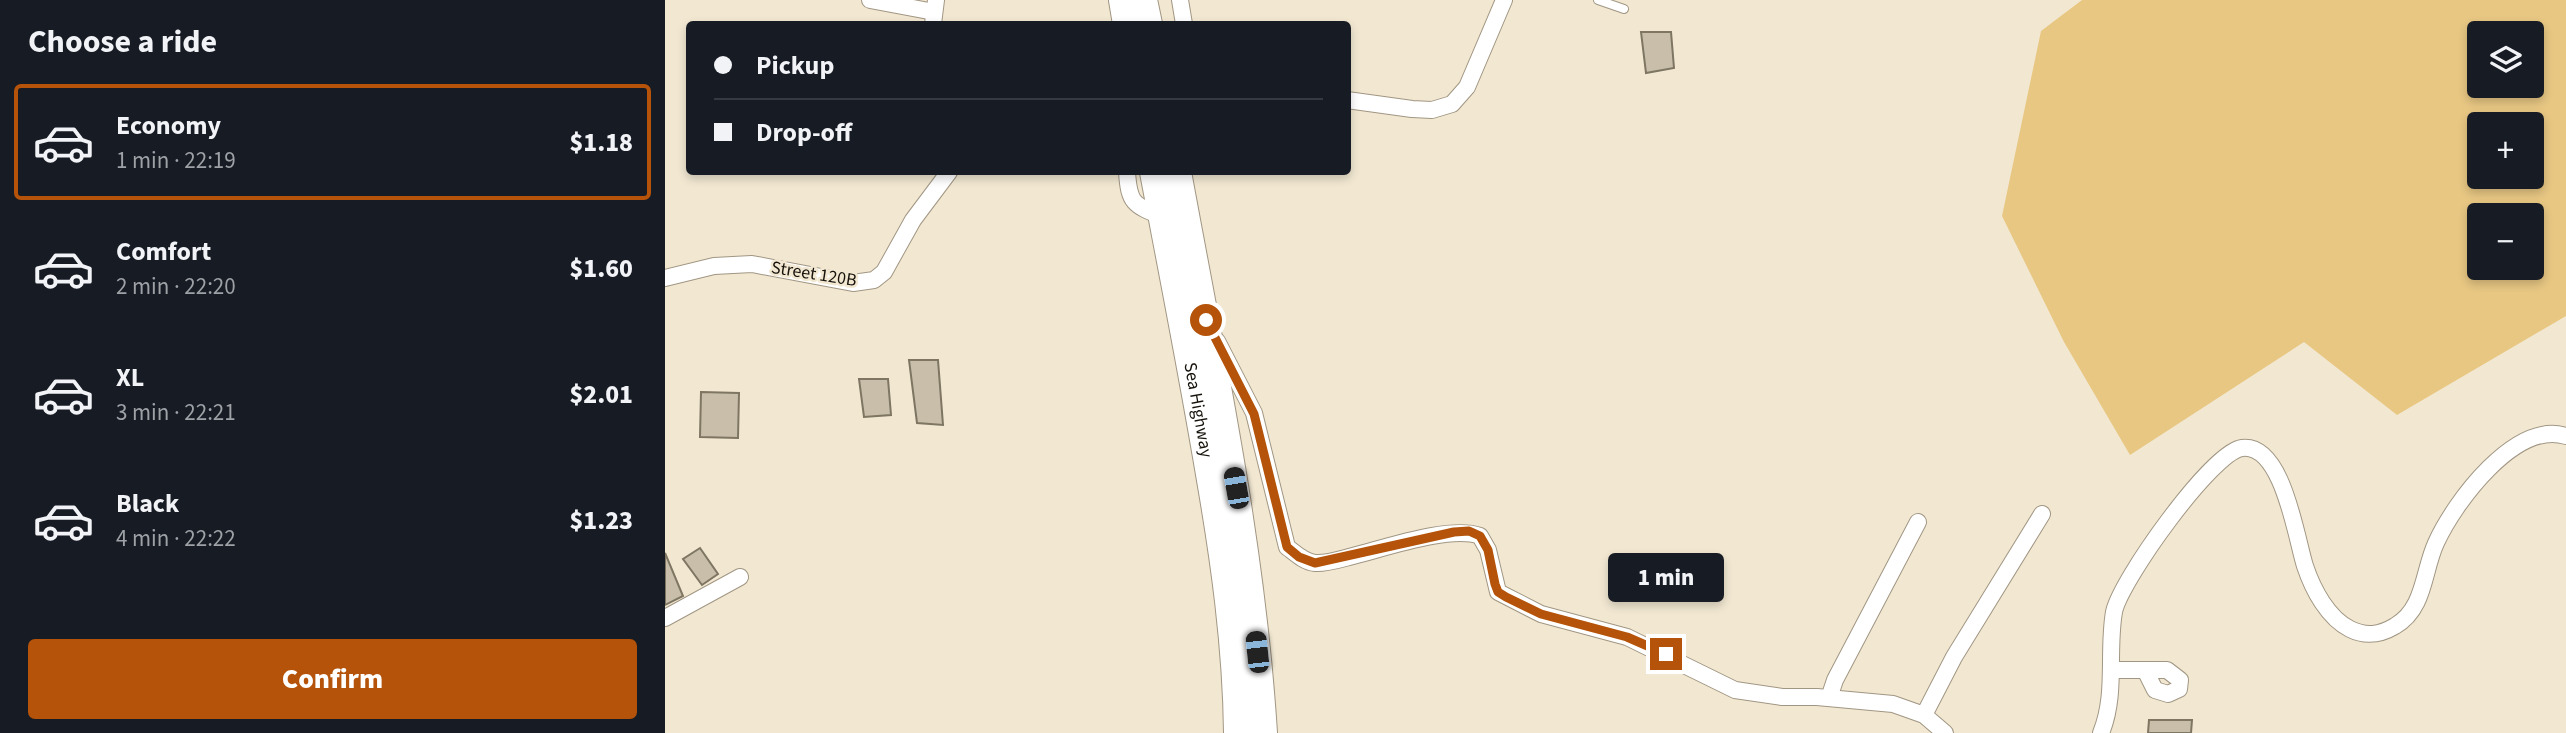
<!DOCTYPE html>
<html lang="en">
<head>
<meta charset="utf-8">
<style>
	:root { --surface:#171b24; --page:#242831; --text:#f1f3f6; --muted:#9ea1a6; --line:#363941; --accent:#b45309 }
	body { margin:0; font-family:"Source Sans 3",sans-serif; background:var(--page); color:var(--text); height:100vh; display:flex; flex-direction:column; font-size:26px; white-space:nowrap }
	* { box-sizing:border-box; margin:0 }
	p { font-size:23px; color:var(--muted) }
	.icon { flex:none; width:38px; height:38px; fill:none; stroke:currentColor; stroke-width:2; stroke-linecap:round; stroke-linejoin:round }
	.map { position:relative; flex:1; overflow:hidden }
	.side { display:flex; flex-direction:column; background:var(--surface); width:665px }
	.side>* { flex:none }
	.banner { position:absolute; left:21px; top:21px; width:665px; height:154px; border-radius:7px; box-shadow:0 4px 10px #0003; display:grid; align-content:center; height:154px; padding:0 28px; background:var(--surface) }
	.controls { position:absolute; left:1802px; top:21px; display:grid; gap:14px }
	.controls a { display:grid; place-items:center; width:77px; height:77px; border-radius:7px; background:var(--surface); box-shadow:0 4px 10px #0003; font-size:35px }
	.end { position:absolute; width:32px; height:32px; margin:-16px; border:9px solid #b45309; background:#fff; box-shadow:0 0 0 4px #fff }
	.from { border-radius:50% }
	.bubble { position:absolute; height:49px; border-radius:7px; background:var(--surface); box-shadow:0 4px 10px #0003; font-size:23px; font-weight:800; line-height:49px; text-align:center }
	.car { position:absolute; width:21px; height:42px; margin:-21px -10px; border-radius:9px; box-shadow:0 0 5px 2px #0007; background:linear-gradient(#222 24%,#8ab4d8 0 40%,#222 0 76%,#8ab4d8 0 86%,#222 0) }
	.banner b { display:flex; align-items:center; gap:24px; height:66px; font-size:26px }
	.banner b+b { border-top:2px solid var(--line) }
	.banner i { width:18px; height:18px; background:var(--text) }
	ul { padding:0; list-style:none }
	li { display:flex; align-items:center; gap:21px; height:116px; margin:0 14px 10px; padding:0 14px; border:4px solid transparent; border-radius:7px }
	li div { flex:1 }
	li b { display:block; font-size:26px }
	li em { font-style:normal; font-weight:800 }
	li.on { border-color:var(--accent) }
	li>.icon { width:63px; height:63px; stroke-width:1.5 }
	h2 { padding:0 28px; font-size:32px; line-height:84px }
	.button { display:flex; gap:14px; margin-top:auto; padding:14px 28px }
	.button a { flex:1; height:80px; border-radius:7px; background:var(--accent); color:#fff; font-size:28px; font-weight:800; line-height:80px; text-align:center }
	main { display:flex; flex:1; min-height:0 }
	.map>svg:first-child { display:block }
	.green { fill:#e8c783; fill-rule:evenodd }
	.building { fill:#c8bea9; stroke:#7e7562; stroke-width:2 }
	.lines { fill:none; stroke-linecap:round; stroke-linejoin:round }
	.service-casing { stroke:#a19683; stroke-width:10 }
	.minor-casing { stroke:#a19683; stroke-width:18 }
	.motorway-casing { stroke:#a19683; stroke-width:30 }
	.service { stroke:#fff; stroke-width:8 }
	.minor { stroke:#fff; stroke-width:16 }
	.motorway { stroke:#fff; stroke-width:28 }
	.route { stroke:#b45309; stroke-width:9 }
	.labels { text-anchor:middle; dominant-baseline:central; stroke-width:5; stroke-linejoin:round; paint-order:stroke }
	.street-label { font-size:18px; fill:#16120b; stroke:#f2e8d2 }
</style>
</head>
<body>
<main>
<section class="side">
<h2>Choose a ride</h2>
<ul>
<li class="on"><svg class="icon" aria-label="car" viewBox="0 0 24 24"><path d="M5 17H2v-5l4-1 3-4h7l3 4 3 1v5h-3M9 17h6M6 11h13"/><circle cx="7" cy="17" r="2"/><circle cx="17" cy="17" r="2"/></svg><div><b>Economy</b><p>1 min · 22:19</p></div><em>$1.18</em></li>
<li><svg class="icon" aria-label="car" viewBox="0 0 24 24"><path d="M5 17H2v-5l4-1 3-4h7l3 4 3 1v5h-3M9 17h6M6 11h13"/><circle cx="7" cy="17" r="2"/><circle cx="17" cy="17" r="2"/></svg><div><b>Comfort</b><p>2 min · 22:20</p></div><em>$1.60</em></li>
<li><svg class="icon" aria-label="car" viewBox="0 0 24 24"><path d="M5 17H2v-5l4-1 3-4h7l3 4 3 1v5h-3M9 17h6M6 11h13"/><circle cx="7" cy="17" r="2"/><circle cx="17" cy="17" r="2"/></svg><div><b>XL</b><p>3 min · 22:21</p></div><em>$2.01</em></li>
<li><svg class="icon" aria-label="car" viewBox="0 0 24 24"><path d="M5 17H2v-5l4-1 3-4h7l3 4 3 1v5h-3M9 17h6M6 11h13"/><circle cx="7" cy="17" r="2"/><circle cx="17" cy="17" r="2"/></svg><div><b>Black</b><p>4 min · 22:22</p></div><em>$1.23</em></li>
</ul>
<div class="button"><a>Confirm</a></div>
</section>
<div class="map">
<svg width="1901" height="733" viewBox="0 0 1901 733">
	<rect width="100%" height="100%" fill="#f2e8d2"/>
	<path class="green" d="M 1417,0 L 1901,0 L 1901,316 L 1732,415 L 1639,342 L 1465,455 L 1399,342 L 1337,216 L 1376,31 ZM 1815,33 L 1867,33 L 1867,86 L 1815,86 ZM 1815,124 L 1867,124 L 1867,177 L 1815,177 ZM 1815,215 L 1867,215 L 1867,268 L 1815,268 Z"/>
	<g class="building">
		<path d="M 976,32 L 1006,32 L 1009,68 L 981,73 Z"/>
		<path d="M 244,360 L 273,360 L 278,425 L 252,423 Z"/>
		<path d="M 194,379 L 223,379 L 226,415 L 199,417 Z"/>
		<path d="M 36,392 L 74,393 L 73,438 L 35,437 Z"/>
		<path d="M 35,548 L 53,574 L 37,585 L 18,559 Z"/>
		<path d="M 0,553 L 18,596 L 0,605 Z"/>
		<path d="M 1484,720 L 1527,720 L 1526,733 L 1483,733 Z"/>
	</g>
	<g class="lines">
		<g class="service-casing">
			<path id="service" d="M 933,0 L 959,9"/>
		</g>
		<g class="minor-casing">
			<g id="minor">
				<path d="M 205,0 L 269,12"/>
				<path d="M 515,0 L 519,24"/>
				<path d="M 268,24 L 271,0"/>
				<path d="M 682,100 L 747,109 L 767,110 L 787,104 L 802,87 L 839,0"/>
				<path d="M 462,172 C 464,203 468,205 498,217"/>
				<path d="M 0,278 L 49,266 L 87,264 L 188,283 L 209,280 L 219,272 L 248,220 L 284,172"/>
				<path d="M 552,341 L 589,413 L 622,547 C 630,553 639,562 650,563 C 661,564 676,559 688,556 C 720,548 786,525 815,536 L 823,550 L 833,592 L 876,614 L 962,637 L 1070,690 L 1117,697 L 1152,697 L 1228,704 L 1259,715 L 1280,733"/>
				<path d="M 0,618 L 75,577"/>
				<path d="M 1447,670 L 1502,670 L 1515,680 L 1514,689 L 1503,694 L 1490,690 L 1481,672"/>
				<path d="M 1164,698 L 1170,680 L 1253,522"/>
				<path d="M 1259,715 L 1289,657 L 1377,514"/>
				<path d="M 1436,733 C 1452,694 1442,652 1449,612 C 1455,581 1547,452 1577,448 C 1618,443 1631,538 1640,566 C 1648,590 1663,618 1685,629 C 1701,637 1715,635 1730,626 C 1760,609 1758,571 1771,543 C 1789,503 1850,420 1901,436"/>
			</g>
		</g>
		<g class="motorway-casing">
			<g id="motorway">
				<path d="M 458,0 L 462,24"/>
				<path d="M 478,0 L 483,24"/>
				<path id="s1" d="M 489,172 C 508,272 528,373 545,474 C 560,560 572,646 573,733"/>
				<path d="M 512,172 C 546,358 586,543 598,733"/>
			</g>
		</g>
		<use href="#service" class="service"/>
		<use href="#minor" class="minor"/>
		<use href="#motorway" class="motorway"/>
	</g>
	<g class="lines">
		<path class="route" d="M 541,320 L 589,414 L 622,547 L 634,557 L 650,563 L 789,532 L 804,531 L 815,536 L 823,550 L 830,584 L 833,592 L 841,597 L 876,614 L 962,637 L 1001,654"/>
	</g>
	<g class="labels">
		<g class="street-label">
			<text transform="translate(149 274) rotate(9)">Street 120B</text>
			<text stroke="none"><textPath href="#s1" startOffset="242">Sea Highway</textPath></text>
		</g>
	</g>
</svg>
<div class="controls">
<a><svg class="icon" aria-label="layers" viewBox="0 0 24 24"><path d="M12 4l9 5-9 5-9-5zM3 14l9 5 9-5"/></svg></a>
<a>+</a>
<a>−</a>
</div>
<i class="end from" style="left:541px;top:320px"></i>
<i class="end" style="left:1001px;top:654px"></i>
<div class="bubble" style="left:943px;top:553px;width:116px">1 min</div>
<i class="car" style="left:571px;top:488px;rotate:350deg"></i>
<i class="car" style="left:592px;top:652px;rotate:354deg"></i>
<div class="banner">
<b><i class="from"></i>Pickup</b>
<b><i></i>Drop-off</b>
</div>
</div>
</main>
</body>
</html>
